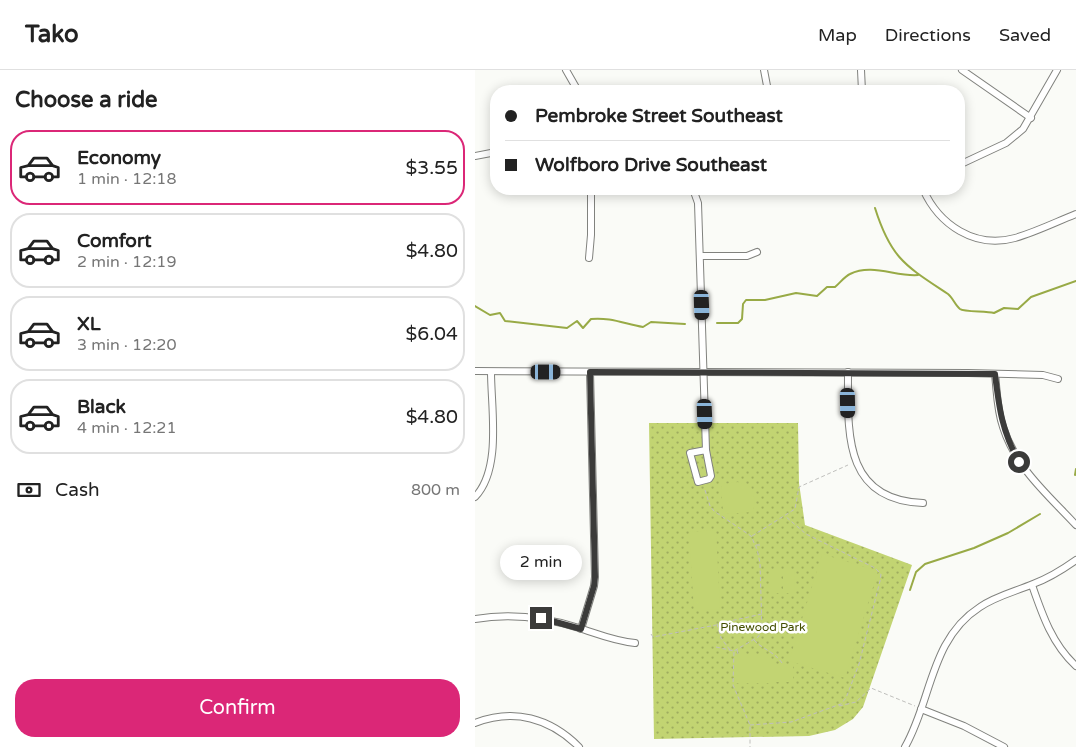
<!DOCTYPE html>
<html lang="en">
<head>
<meta charset="utf-8">
<style>
	:root { --surface:#fff; --page:#f6f6f6; --text:#222; --muted:#767676; --line:#e0e0e0; --accent:#db2777 }
	body { margin:0; font-family:"Varela Round",sans-serif; background:var(--page); color:var(--text); height:100vh; display:flex; flex-direction:column; font-size:19px; white-space:nowrap }
	* { box-sizing:border-box; margin:0 }
	p { font-size:16px; color:var(--muted) }
	.icon { flex:none; width:28px; height:28px; fill:none; stroke:currentColor; stroke-width:2; stroke-linecap:round; stroke-linejoin:round }
	.map { position:relative; flex:1; overflow:hidden }
	.sheet { display:flex; flex-direction:column; background:var(--surface); width:475px }
	.sheet>* { flex:none }
	.top-card { position:absolute; left:15px; top:15px; width:475px; height:110px; border-radius:20px; box-shadow:0 2px 12px #0003; display:grid; align-content:center; height:110px; padding:0 15px; background:var(--surface) }
	.end { position:absolute; width:22px; height:22px; margin:-11px; border:6px solid #3b3b3a; background:#fff; box-shadow:0 0 0 2px #fff }
	.from { border-radius:50% }
	.bubble { position:absolute; height:35px; border-radius:18px; background:var(--surface); box-shadow:0 2px 12px #0003; font-size:16px; font-weight:600; line-height:35px; text-align:center }
	.car { position:absolute; width:15px; height:30px; margin:-15px -8px; border-radius:6px; box-shadow:0 0 4px 1px #0007; background:linear-gradient(#222 24%,#8ab4d8 0 40%,#222 0 76%,#8ab4d8 0 86%,#222 0) }
	.top-card b { display:flex; align-items:center; gap:18px; height:48px; font-size:19px }
	.top-card b+b { border-top:1px solid var(--line) }
	.top-card i { width:12px; height:12px; background:var(--text) }
	ul { padding:0; list-style:none }
	li { display:flex; align-items:center; gap:15px; height:75px; margin:0 10px 8px; padding:0 5px; border:2px solid var(--line); border-radius:20px }
	li div { flex:1 }
	li b { display:block; font-size:19px }
	li em { font-style:normal; font-weight:600 }
	li.selected { border-color:var(--accent) }
	li>.icon { width:45px; height:45px; stroke-width:1.5 }
	h2 { padding:0 15px; font-size:22px; line-height:60px }
	.pay { display:flex; align-items:center; gap:12px; height:55px; padding:0 15px; font-size:19px }
	.pay p { margin-inline-start:auto }
	.cta { display:flex; gap:10px; margin-top:auto; padding:10px 15px }
	.cta a { flex:1; height:58px; border-radius:20px; background:var(--accent); color:#fff; font-size:20px; font-weight:600; line-height:58px; text-align:center }
	header { display:flex; align-items:center; gap:30px; box-sizing:border-box; height:70px; padding:0 25px; background:var(--surface); border-bottom:1px solid var(--line) }
	header strong { font-size:24px }
	nav { display:flex; gap:28px; margin-inline-start:auto; font-size:18px }
	main { display:flex; flex:1; min-height:0 }
	.map>svg:first-child { display:block }
	.park { fill:url(#park-dots) }
	.pitch { fill:#c2d472 }
	.lines { fill:none; stroke-linecap:round; stroke-linejoin:round }
	.stream { stroke:#98aa46; stroke-width:2 }
	.minor-casing { stroke:#81827e; stroke-width:8 }
	.path { stroke:#c0c0bd; stroke-width:1; stroke-dasharray:4 2.5; stroke-linecap:butt }
	.minor { stroke:#fff; stroke-width:6 }
	.route { stroke:#3b3b3a; stroke-width:6 }
	.labels { text-anchor:middle; dominant-baseline:central; stroke-width:5; stroke-linejoin:round; paint-order:stroke }
	.park-label { font-size:12px; fill:#434e00; stroke:#fff }
</style>
</head>
<body>
<header>
<strong>Tako</strong>
<nav><a>Map</a><a>Directions</a><a>Saved</a></nav>
</header>
<main>
<section class="sheet">
<h2>Choose a ride</h2>
<ul>
<li class="selected"><svg class="icon" aria-label="car" viewBox="0 0 24 24"><path d="M5 17H2v-5l4-1 3-4h7l3 4 3 1v5h-3M9 17h6M6 11h13"/><circle cx="7" cy="17" r="2"/><circle cx="17" cy="17" r="2"/></svg><div><b>Economy</b><p>1 min · 12:18</p></div><em>$3.55</em></li>
<li><svg class="icon" aria-label="car" viewBox="0 0 24 24"><path d="M5 17H2v-5l4-1 3-4h7l3 4 3 1v5h-3M9 17h6M6 11h13"/><circle cx="7" cy="17" r="2"/><circle cx="17" cy="17" r="2"/></svg><div><b>Comfort</b><p>2 min · 12:19</p></div><em>$4.80</em></li>
<li><svg class="icon" aria-label="car" viewBox="0 0 24 24"><path d="M5 17H2v-5l4-1 3-4h7l3 4 3 1v5h-3M9 17h6M6 11h13"/><circle cx="7" cy="17" r="2"/><circle cx="17" cy="17" r="2"/></svg><div><b>XL</b><p>3 min · 12:20</p></div><em>$6.04</em></li>
<li><svg class="icon" aria-label="car" viewBox="0 0 24 24"><path d="M5 17H2v-5l4-1 3-4h7l3 4 3 1v5h-3M9 17h6M6 11h13"/><circle cx="7" cy="17" r="2"/><circle cx="17" cy="17" r="2"/></svg><div><b>Black</b><p>4 min · 12:21</p></div><em>$4.80</em></li>
</ul>
<div class="pay"><svg class="icon" aria-label="cash" viewBox="0 0 24 24"><path d="M3 7h18v10H3z"/><circle cx="12" cy="12" r="2"/></svg>Cash<p>800 m</p></div>
<div class="cta"><a>Confirm</a></div>
</section>
<div class="map">
<svg width="601" height="677" viewBox="0 0 601 677">
	<defs>
		<pattern id="park-dots" width="8" height="8" patternUnits="userSpaceOnUse" patternTransform="scale(1.25)"><rect width="8" height="8" fill="#c2d472"/><path d="M2 2h.1M6 6h.1" fill="none" stroke="#9fad5f" stroke-width="1.8" stroke-linecap="round"/></pattern>
	</defs>
	<rect width="100%" height="100%" fill="#fafbf7"/>
	<path class="park" d="M 174,353 L 323,353 L 324,413 L 330,455 L 437,495 L 388,637 L 378,649 L 360,660 L 334,666 L 179,669 Z"/>
	<g class="pitch">
		<path d="M 263,412 L 276,417 C 279,425 282,434 277,442 L 251,444 L 248,441 L 246,417 L 249,414 Z"/>
		<path d="M 241,460 L 245,539 L 219,541 L 214,462 Z"/>
		<path d="M 347,484 L 403,501 L 370,608 L 314,591 Z"/>
		<rect x="294" y="500" width="11" height="23"/>
		<path d="M 308,500 L 319,500 L 320,523 L 308,523 Z"/>
		<rect x="261" y="586" width="33" height="27"/>
		<rect x="296" y="595" width="22" height="17"/>
	</g>
	<g class="lines">
		<g class="stream">
			<path d="M 400,138 C 416,189 431,196 473,224 C 478,228 480,235 485,239 C 489,242 511,241 519,243 L 529,238 L 543,239 L 556,227 L 601,211"/>
			<path d="M 0,236 L 15,245 L 25,243 L 30,251 L 92,258 L 102,251 L 108,258 L 116,249 C 135,247 150,254 168,257 L 176,252 L 210,254"/>
			<path d="M 242,253 L 263,253 L 267,249 L 268,234 L 271,230 L 290,230 L 321,223 L 342,226 L 352,217 L 360,217 C 365,213 370,206 375,204 C 397,193 421,207 443,205"/>
			<path d="M 600,405 L 601,399"/>
			<path d="M 435,520 L 441,502 L 450,494 L 499,478 L 533,463 L 565,444"/>
		</g>
		<g class="minor-casing">
			<g id="minor">
				<path d="M 91,0 L 103,21"/>
				<path d="M 289,0 L 293,21"/>
				<path d="M 386,0 L 387,21"/>
				<path d="M 487,0 L 556,48"/>
				<path d="M 0,86 L 21,82"/>
				<path d="M 484,95 L 531,73 L 548,59 L 582,0"/>
				<path d="M 218,119 L 223,133 L 231,380 L 236,406 L 234,409 L 223,412 L 215,383 L 231,380"/>
				<path d="M 448,119 C 464,155 500,179 540,168 C 561,162 581,152 601,144"/>
				<path d="M 226,186 L 272,186 L 282,182"/>
				<path d="M 114,188 L 116,165 L 116,119"/>
				<path d="M 0,301 L 493,303 L 568,305 L 583,309"/>
				<path d="M 373,302 C 373,363 368,430 448,433"/>
				<path d="M 520,304 C 522,322 522,340 528,357 C 541,398 572,424 601,455"/>
				<path d="M 0,427 C 27,399 16,338 16,302"/>
				<path d="M 557,515 C 567,544 577,574 601,596"/>
				<path d="M 0,549 C 36,543 69,547 104,558 C 123,564 139,571 160,573"/>
				<path d="M 106,559 L 119,516 L 120,507 L 115,302"/>
				<path d="M 446,639 L 489,656 L 529,677"/>
				<path d="M 0,653 C 39,638 75,648 104,677"/>
				<path d="M 430,677 C 457,630 455,569 505,537 C 521,526 539,522 558,514 C 574,508 587,500 601,490"/>
			</g>
		</g>
		<g class="path">
			<path d="M 230,420 L 235,436 L 239,441 L 276,466 L 282,479 L 285,493 L 287,561 L 283,567 L 259,581"/>
			<path d="M 277,466 L 320,439 L 324,417 L 373,395"/>
			<path d="M 281,475 L 286,475"/>
			<path d="M 245,563 L 250,562"/>
			<path d="M 176,564 L 178,567 L 241,555"/>
			<path d="M 279,570 C 287,579 300,582 307,593"/>
			<path d="M 241,577 L 259,581 L 258,615 L 275,655 L 275,677"/>
			<path d="M 255,580 L 246,568 L 242,554 L 287,544"/>
			<path d="M 262,580 L 263,584"/>
			<path d="M 364,636 L 381,632 L 396,618 L 440,636"/>
			<path d="M 275,655 L 316,652 L 366,634 L 371,628 L 384,594 L 405,511 L 406,504 L 400,498 L 331,464 L 310,446"/>
		</g>
		<use href="#minor" class="minor"/>
	</g>
	<g class="lines">
		<path class="route" d="M 66,548 L 106,559 L 119,516 L 120,507 L 115,302 L 520,304 C 524,338 527,361 544,392"/>
	</g>
	<g class="labels">
		<g class="park-label">
			<text x="288" y="557">Pinewood Park</text>
		</g>
	</g>
</svg>
<i class="end from" style="left:544px;top:392px"></i>
<i class="end" style="left:66px;top:548px"></i>
<div class="bubble" style="left:25px;top:475px;width:82px">2 min</div>
<i class="car" style="left:227px;top:235px;rotate:178deg"></i>
<i class="car" style="left:71px;top:302px;rotate:90deg"></i>
<i class="car" style="left:373px;top:333px;rotate:179deg"></i>
<i class="car" style="left:230px;top:344px;rotate:178deg"></i>
<div class="top-card">
<b><i class="from"></i>Pembroke Street Southeast</b>
<b><i></i>Wolfboro Drive Southeast</b>
</div>
</div>
</main>
</body>
</html>
